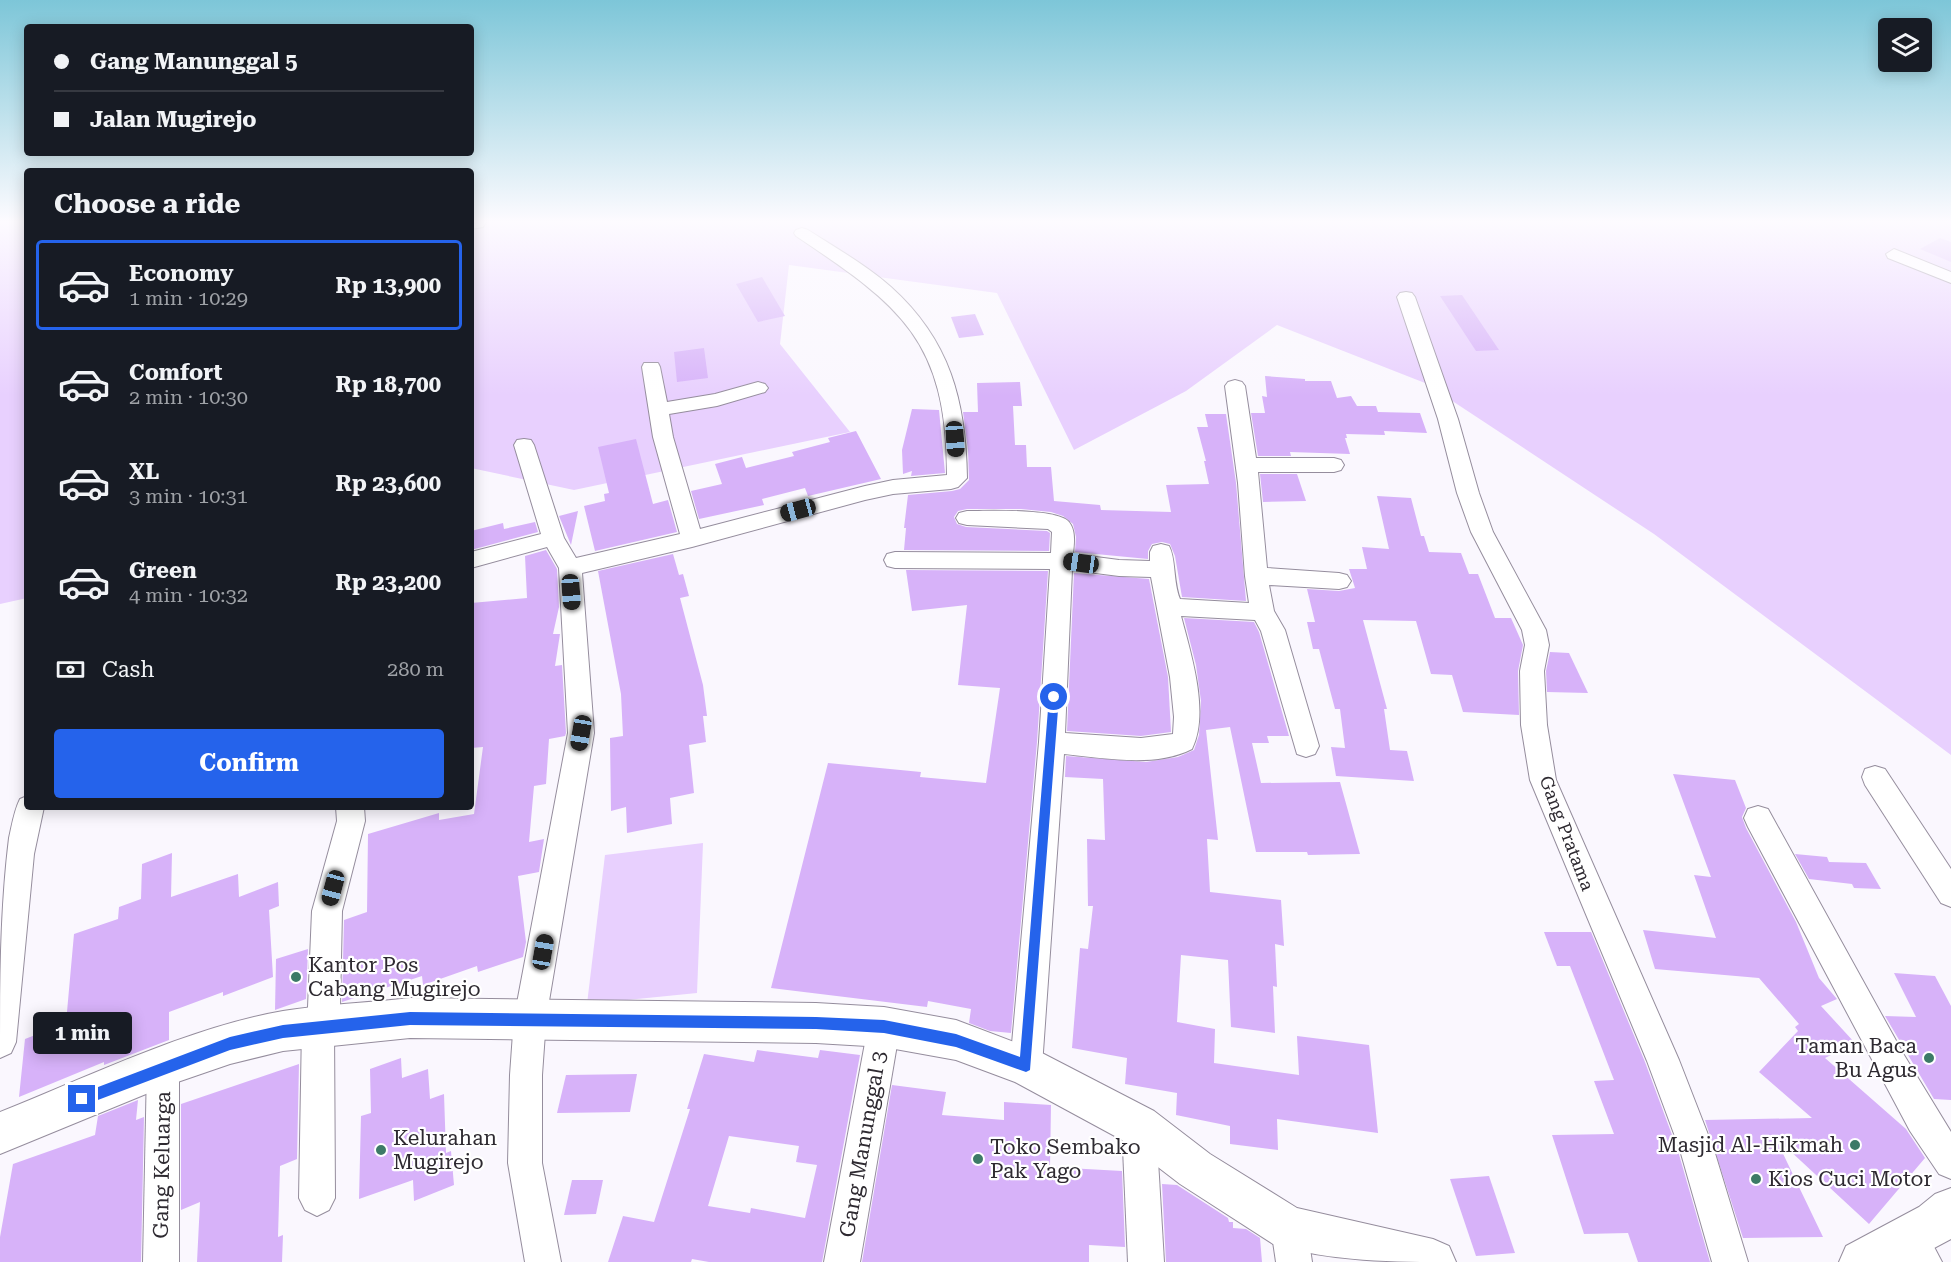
<!DOCTYPE html>
<html lang="en">
<head>
<meta charset="utf-8">
<style>
	:root { --surface:#171b24; --page:#20242c; --text:#f1f3f6; --muted:#9ea1a6; --line:#363941; --accent:#2563eb }
	body { margin:0; font-family:"Roboto Serif",serif; background:var(--page); color:var(--text); height:100vh; display:flex; flex-direction:column; font-size:22px; white-space:nowrap }
	* { box-sizing:border-box; margin:0 }
	p { font-size:20px; color:var(--muted) }
	.icon { flex:none; width:33px; height:33px; fill:none; stroke:currentColor; stroke-width:2; stroke-linecap:round; stroke-linejoin:round }
	.map { position:relative; flex:1; overflow:hidden }
	.panel { position:absolute; left:24px; top:168px; width:450px; height:642px; display:flex; flex-direction:column; background:var(--surface); border-radius:6px; box-shadow:0 3px 15px #0003 }
	.panel>* { flex:none }
	.top-card { position:absolute; left:24px; top:24px; width:450px; height:132px; border-radius:6px; box-shadow:0 3px 15px #0003; display:grid; align-content:center; height:132px; padding:0 30px; background:var(--surface) }
	.buttons { position:absolute; left:1878px; top:18px; display:grid; gap:12px }
	.buttons a { display:grid; place-items:center; width:54px; height:54px; border-radius:6px; background:var(--surface); box-shadow:0 3px 15px #0003; font-size:30px }
	.end { position:absolute; width:27px; height:27px; margin:-14px; border:8px solid #2563eb; background:#fff; box-shadow:0 0 0 3px #fff }
	.from { border-radius:50% }
	.bubble { position:absolute; height:42px; border-radius:6px; background:var(--surface); box-shadow:0 3px 15px #0003; font-size:20px; font-weight:700; line-height:42px; text-align:center }
	.car { position:absolute; width:18px; height:36px; margin:-18px -9px; border-radius:8px; box-shadow:0 0 4px 2px #0007; background:linear-gradient(#222 24%,#8ab4d8 0 40%,#222 0 76%,#8ab4d8 0 86%,#222 0) }
	.top-card b { display:flex; align-items:center; gap:21px; height:57px; font-size:22px }
	.top-card b+b { border-top:2px solid var(--line) }
	.top-card i { width:15px; height:15px; background:var(--text) }
	ul { padding:0; list-style:none }
	li { display:flex; align-items:center; gap:18px; height:90px; margin:0 12px 9px; padding:0 18px; border:3px solid transparent; border-radius:6px }
	li div { flex:1 }
	li b { display:block; font-size:22px }
	li em { font-style:normal; font-weight:700 }
	li.current { border-color:var(--accent) }
	li>.icon { width:54px; height:54px; stroke-width:1.5 }
	h2 { padding:0 30px; font-size:27px; line-height:72px }
	.pay { display:flex; align-items:center; gap:15px; height:66px; padding:0 30px; font-size:22px }
	.pay p { margin-inline-start:auto }
	.action { display:flex; gap:12px; margin-top:auto; padding:12px 30px }
	.action a { flex:1; height:69px; border-radius:6px; background:var(--accent); color:#fff; font-size:24px; font-weight:700; line-height:69px; text-align:center }
	.map>svg:first-child { display:block }
	.green { fill:#e8d0fe }
	.building { fill:#d7b2f9; fill-rule:evenodd }
	.lines { fill:none; stroke-linecap:round; stroke-linejoin:round }
	.service-casing { stroke:#958d9d; stroke-width:2 }
	.minor-casing { stroke:#958d9d; stroke-width:2 }
	.tertiary-casing { stroke:#958d9d; stroke-width:2 }
	.service { fill:#fff; fill-rule:evenodd }
	.minor { fill:#fff; fill-rule:evenodd }
	.tertiary { fill:#fff; fill-rule:evenodd }
	.route { fill:#2563eb }
	.poi-dot { fill:#3c7a67; stroke:#fff; stroke-width:2 }
	.labels { text-anchor:middle; dominant-baseline:central; stroke-width:4.5; stroke-linejoin:round; paint-order:stroke }
	.street-label { font-size:18px; fill:#2e2a31; stroke:#fff }
	.near-poi-label { font-size:21px; fill:#2e2a31; stroke:#fff; text-anchor:start }
	.near-street-label { font-size:21px; fill:#2e2a31; stroke:#fff }
</style>
</head>
<body>
<div class="map">
<svg width="1951" height="1262" viewBox="0 0 1951 1262">
	<rect width="100%" height="100%" fill="#faf7fe"/>
	<g class="green">
		<path d="M 0,220 L 27,220 L 27,598 L 0,604 Z"/>
		<path d="M 471,220 L 1951,220 L 1951,755 L 1654,534 L 1425,383 L 1277,325 L 1186,391 L 1074,450 L 997,293 L 789,265 L 780,344 L 850,432 L 574,490 L 471,468 Z"/>
		<path d="M 703,843 L 697,993 L 587,1004 L 605,855 Z"/>
	</g>
	<g class="building">
		<path d="M 1940,238 L 1951,242 L 1951,262 L 1920,249 Z"/>
		<path d="M 762,277 L 785,316 L 758,322 L 736,284 Z"/>
		<path d="M 1462,295 L 1499,350 L 1476,351 L 1440,296 Z"/>
		<path d="M 975,314 L 984,335 L 959,338 L 951,317 Z"/>
		<path d="M 704,348 L 708,378 L 677,382 L 674,352 Z"/>
		<path d="M 1265,376 L 1305,379 L 1305,381 L 1331,381 L 1337,398 L 1351,396 L 1357,406 L 1376,406 L 1378,412 L 1420,413 L 1427,433 L 1384,431 L 1385,435 L 1346,434 L 1347,438 L 1345,438 L 1350,454 L 1290,452 L 1291,456 L 1258,456 L 1251,413 L 1265,413 L 1262,396 L 1267,397 Z"/>
		<path d="M 1020,382 L 1022,406 L 1013,406 L 1015,445 L 1026,445 L 1027,467 L 1051,467 L 1054,501 L 1100,505 L 1101,510 L 1171,512 L 1166,485 L 1209,484 L 1204,461 L 1206,461 L 1197,427 L 1208,427 L 1205,414 L 1226,414 L 1236,483 L 1246,601 L 1182,597 L 1175,556 L 1170,544 L 1162,542 L 1152,544 L 1148,551 L 1148,559 L 1075,552 L 1076,537 L 1073,524 L 1063,516 L 1051,512 L 1021,509 L 967,509 L 958,511 L 954,517 L 957,524 L 966,527 L 1047,531 L 1050,533 L 1049,551 L 904,550 L 906,528 L 904,528 L 908,495 L 952,491 L 960,489 L 969,480 L 968,450 L 963,412 L 978,412 L 977,383 Z"/>
		<path d="M 912,409 L 939,410 L 945,473 L 911,476 L 912,471 L 903,474 L 902,450 Z"/>
		<path d="M 856,431 L 881,479 L 808,496 L 805,488 L 762,499 L 764,505 L 699,519 L 691,491 L 722,484 L 715,464 L 742,457 L 746,468 L 794,456 L 792,452 L 830,442 L 828,438 Z"/>
		<path d="M 636,439 L 653,504 L 668,500 L 677,532 L 595,551 L 584,506 L 605,501 L 604,494 L 609,493 L 598,447 Z"/>
		<path d="M 1260,474 L 1297,474 L 1306,501 L 1263,502 Z"/>
		<path d="M 1377,496 L 1411,498 L 1421,536 L 1424,536 L 1429,552 L 1461,553 L 1469,574 L 1478,574 L 1495,618 L 1511,618 L 1523,645 L 1518,671 L 1519,715 L 1463,712 L 1452,675 L 1431,674 L 1416,621 L 1363,620 L 1387,709 L 1384,709 L 1390,750 L 1407,751 L 1414,781 L 1336,776 L 1331,747 L 1345,748 L 1340,709 L 1335,709 L 1319,649 L 1313,649 L 1307,622 L 1315,622 L 1307,589 L 1339,591 L 1355,588 L 1349,569 L 1367,569 L 1362,547 L 1389,549 Z"/>
		<path d="M 578,511 L 571,545 L 559,516 Z"/>
		<path d="M 535,522 L 538,532 L 471,550 L 471,531 L 503,523 L 504,529 Z"/>
		<path d="M 546,550 L 557,569 L 559,607 L 553,634 L 560,634 L 555,666 L 562,665 L 566,733 L 565,736 L 549,739 L 546,784 L 534,786 L 529,842 L 544,839 L 539,872 L 518,876 L 526,942 L 523,957 L 478,972 L 477,966 L 423,985 L 422,976 L 342,1002 L 344,920 L 367,912 L 368,834 L 439,813 L 439,820 L 474,814 L 483,747 L 471,748 L 471,603 L 527,598 L 525,556 Z"/>
		<path d="M 673,554 L 679,575 L 683,574 L 689,596 L 680,598 L 703,685 L 707,716 L 703,716 L 706,742 L 689,745 L 694,793 L 670,798 L 672,824 L 627,833 L 626,807 L 611,811 L 610,738 L 623,736 L 621,694 L 598,571 Z"/>
		<path d="M 906,570 L 1048,571 L 1037,742 L 1011,1033 L 990,1031 L 969,1023 L 971,1009 L 928,1001 L 927,1007 L 771,988 L 828,763 L 921,772 L 920,777 L 986,783 L 1000,688 L 958,685 L 967,605 L 912,611 Z"/>
		<path d="M 1074,573 L 1149,579 L 1168,677 L 1171,732 L 1141,736 L 1067,731 Z"/>
		<path d="M 1184,618 L 1254,622 L 1259,632 L 1289,736 L 1267,736 L 1269,743 L 1252,743 L 1261,783 L 1340,782 L 1360,854 L 1308,855 L 1307,852 L 1256,852 L 1230,727 L 1206,730 L 1218,840 L 1207,839 L 1210,892 L 1281,900 L 1284,946 L 1275,944 L 1277,987 L 1273,986 L 1275,1033 L 1231,1027 L 1228,960 L 1181,955 L 1177,1022 L 1215,1029 L 1214,1063 L 1299,1075 L 1297,1036 L 1369,1045 L 1378,1133 L 1277,1119 L 1278,1150 L 1230,1144 L 1230,1126 L 1176,1115 L 1177,1093 L 1125,1084 L 1127,1058 L 1072,1048 L 1080,948 L 1088,949 L 1093,906 L 1088,906 L 1087,839 L 1105,840 L 1103,779 L 1065,777 L 1066,756 L 1146,762 L 1178,757 L 1194,750 L 1199,735 L 1201,701 L 1196,665 Z"/>
		<path d="M 1550,652 L 1569,653 L 1588,693 L 1547,692 L 1546,671 Z"/>
		<path d="M 1673,774 L 1735,780 L 1746,808 L 1742,817 L 1746,828 L 1796,922 L 1819,978 L 1837,999 L 1821,1006 L 1855,1043 L 1825,1058 L 1906,1129 L 1925,1158 L 1869,1224 L 1775,1137 L 1823,1237 L 1743,1238 L 1705,1120 L 1812,1118 L 1759,1072 L 1798,1031 L 1795,1027 L 1799,1024 L 1759,978 L 1655,969 L 1643,930 L 1716,938 L 1694,875 L 1711,877 Z"/>
		<path d="M 172,853 L 171,897 L 238,874 L 239,897 L 278,882 L 279,906 L 269,910 L 273,977 L 223,996 L 223,992 L 169,1012 L 169,1040 L 104,1065 L 104,1062 L 19,1097 L 25,1039 L 66,1023 L 74,934 L 118,919 L 119,907 L 141,899 L 142,864 Z"/>
		<path d="M 1795,854 L 1827,857 L 1829,862 L 1866,863 L 1881,889 L 1854,888 L 1852,884 L 1809,879 Z"/>
		<path d="M 1544,932 L 1591,932 L 1645,1062 L 1678,1151 L 1710,1262 L 1638,1262 L 1628,1233 L 1584,1234 L 1552,1135 L 1614,1134 L 1594,1081 L 1614,1080 L 1570,966 L 1557,966 Z"/>
		<path d="M 308,949 L 306,999 L 275,1010 L 276,959 Z"/>
		<path d="M 1894,973 L 1935,976 L 1951,1006 L 1951,1100 L 1934,1099 L 1885,1016 L 1916,1017 Z"/>
		<path d="M 757,1050 L 818,1058 L 820,1050 L 860,1055 L 822,1262 L 709,1262 L 692,1259 L 691,1262 L 608,1262 L 623,1216 L 654,1222 L 690,1109 L 687,1109 L 704,1054 L 754,1062 ZM 729,1136 L 799,1146 L 796,1162 L 817,1165 L 805,1218 L 751,1208 L 750,1213 L 708,1206 Z"/>
		<path d="M 401,1058 L 402,1078 L 428,1069 L 430,1099 L 444,1094 L 446,1153 L 451,1151 L 454,1185 L 414,1201 L 413,1180 L 359,1199 L 361,1116 L 371,1113 L 370,1069 Z"/>
		<path d="M 299,1064 L 297,1159 L 280,1166 L 278,1237 L 283,1235 L 282,1262 L 197,1262 L 200,1202 L 181,1210 L 181,1104 Z"/>
		<path d="M 637,1074 L 630,1112 L 557,1113 L 566,1075 Z"/>
		<path d="M 892,1085 L 946,1092 L 942,1115 L 1004,1120 L 1004,1102 L 1051,1105 L 1050,1167 L 1122,1171 L 1125,1247 L 1089,1245 L 1089,1262 L 862,1262 Z"/>
		<path d="M 138,1100 L 136,1120 L 144,1117 L 141,1262 L 0,1262 L 0,1237 L 13,1164 L 95,1135 L 98,1116 Z"/>
		<path d="M 1489,1176 L 1515,1253 L 1476,1256 L 1450,1179 Z"/>
		<path d="M 572,1180 L 603,1180 L 596,1214 L 564,1215 Z"/>
		<path d="M 1162,1184 L 1177,1185 L 1228,1218 L 1229,1222 L 1233,1222 L 1233,1228 L 1246,1229 L 1260,1238 L 1262,1262 L 1166,1262 Z"/>
	</g>
	<g class="lines">
		<g class="service-casing">
			<path id="service" d="M 479,220 L 487,220 L 483,227 L 471,229 L 471,225 L 477,223 Z"/>
		</g>
		<g class="minor-casing">
			<g id="minor">
				<path d="M 802,228 L 808,230 C 836,248 866,265 891,287 C 950,340 966,401 967,478 L 958,487 L 951,489 L 893,494 L 865,500 L 692,547 L 582,573 L 594,733 L 546,1019 L 542,1075 L 542,1163 L 561,1262 L 525,1262 L 508,1163 L 510,1075 L 514,1019 L 568,733 L 559,568 L 547,547 L 471,568 L 471,552 L 541,534 L 514,445 L 517,440 L 524,439 L 531,440 L 534,445 L 564,538 L 576,558 L 680,534 L 653,437 L 642,367 L 644,363 L 658,363 L 660,367 L 667,402 L 715,394 L 758,382 L 765,384 L 768,388 L 765,392 L 717,406 L 669,414 L 673,437 L 700,529 L 865,486 L 893,480 L 947,475 C 947,340 901,306 796,236 L 794,233 L 796,230 Z"/>
				<path d="M 1894,249 L 1951,272 L 1951,283 L 1888,258 L 1886,254 Z"/>
				<path d="M 1406,292 L 1412,293 L 1415,297 L 1458,419 L 1479,493 L 1493,532 L 1546,630 L 1549,645 L 1544,671 L 1547,725 L 1556,780 L 1679,1060 L 1714,1150 L 1748,1262 L 1712,1262 L 1680,1150 L 1647,1061 L 1530,780 L 1521,725 L 1520,671 L 1525,645 L 1522,630 L 1471,532 L 1457,493 L 1438,419 L 1397,297 L 1400,293 Z"/>
				<path d="M 1235,380 L 1242,382 L 1245,386 L 1256,458 L 1334,458 L 1341,460 L 1344,465 L 1341,470 L 1334,472 L 1258,472 L 1267,568 L 1339,573 L 1347,575 L 1351,581 L 1347,587 L 1339,589 L 1269,585 L 1274,611 L 1285,630 L 1319,746 L 1315,754 L 1306,757 L 1297,754 L 1261,631 L 1255,620 L 1181,616 C 1191,654 1210,713 1192,749 C 1155,768 1105,758 1064,754 L 1042,1066 L 1038,1078 L 1026,1082 L 1014,1078 L 1010,1066 L 1039,742 L 1050,569 L 895,568 L 887,566 L 884,560 L 887,554 L 895,552 L 1051,553 L 1052,532 L 1048,529 L 967,525 L 959,523 L 956,518 L 959,513 L 967,511 C 987,511 1057,508 1069,522 C 1076,531 1074,543 1073,554 L 1119,560 L 1150,561 L 1150,552 L 1153,546 L 1161,544 L 1169,546 C 1176,558 1173,582 1180,599 L 1249,603 L 1245,576 L 1238,483 L 1225,386 L 1228,382 ZM 1072,570 L 1119,576 L 1151,577 L 1170,677 L 1174,717 L 1173,734 L 1141,738 L 1065,733 Z"/>
				<path d="M 1875,766 L 1885,769 L 1951,869 L 1951,907 L 1941,903 L 1865,785 L 1862,777 L 1865,769 Z"/>
				<path d="M 27,796 L 27,807 L 44,807 L 34,854 L 16,1042 L 11,1053 L 0,1058 C 0,985 0,910 9,838 C 12,825 14,811 20,799 Z"/>
				<path d="M 1758,806 L 1768,809 L 1904,1055 L 1951,1132 L 1951,1179 L 1939,1174 L 1910,1131 L 1748,827 L 1744,818 L 1748,809 Z"/>
				<path d="M 336,807 L 364,807 L 365,821 L 342,911 L 340,1007 L 334,1027 L 335,1198 L 329,1210 L 317,1216 L 305,1210 L 299,1198 L 302,1027 L 308,1007 L 312,911 L 337,821 Z"/>
				<path d="M 884,1011 L 895,1016 L 900,1027 L 860,1262 L 824,1262 L 868,1027 L 873,1016 Z"/>
				<path d="M 163,1051 L 175,1055 L 179,1067 L 179,1262 L 143,1262 L 147,1067 L 151,1055 Z"/>
				<path d="M 1139,1109 L 1151,1114 L 1156,1126 L 1164,1262 L 1128,1262 L 1122,1126 L 1127,1114 Z"/>
				<path d="M 1289,1210 L 1302,1215 L 1307,1228 L 1312,1262 L 1276,1262 L 1271,1228 L 1276,1215 Z"/>
				<path d="M 1909,1219 L 1922,1224 L 1942,1262 L 1904,1262 L 1891,1237 L 1896,1224 Z"/>
			</g>
		</g>
		<g class="tertiary-casing">
			<g id="tertiary">
				<path d="M 410,998 L 816,1003 L 884,1007 L 956,1020 L 1040,1052 L 1154,1111 L 1210,1154 L 1297,1208 L 1433,1239 L 1449,1246 L 1456,1262 C 1393,1262 1332,1262 1273,1244 L 1180,1184 L 1124,1141 L 1015,1082 L 956,1060 L 884,1047 L 816,1043 L 410,1038 L 283,1051 L 230,1064 L 163,1087 L 0,1154 L 0,1112 C 88,1077 190,1027 283,1011 C 325,1004 368,1003 410,998 Z"/>
				<path d="M 1951,1188 L 1951,1239 L 1908,1262 L 1839,1262 L 1846,1246 L 1919,1207 L 1935,1194 Z"/>
			</g>
		</g>
		<use href="#service" class="service"/>
		<use href="#minor" class="minor"/>
		<use href="#tertiary" class="tertiary"/>
	</g>
	<linearGradient id="sky" x2="0" y2="1"><stop stop-color="#7dc6d8"/><stop offset="0.56" stop-color="#fdfbff"/><stop offset="1" stop-color="#fdfbff" stop-opacity="0"/></linearGradient>
	<rect width="1951" height="396" fill="url(#sky)"/>
	<path class="route" d="M 1054,693 L 1059,697 L 1030,1070 L 1026,1072 L 956,1047 L 884,1033 L 816,1029 L 410,1025 L 283,1038 L 230,1050 L 82,1106 L 77,1104 L 75,1099 L 77,1095 L 230,1037 L 283,1025 L 410,1012 L 816,1017 L 884,1020 L 956,1034 L 1020,1057 L 1049,697 Z"/>
	<g class="poi-dot">
		<circle cx="296" cy="977" r="6"/>
		<circle cx="1929" cy="1058" r="6"/>
		<circle cx="1855" cy="1145" r="6"/>
		<circle cx="381" cy="1150" r="6"/>
		<circle cx="978" cy="1159" r="6"/>
		<circle cx="1756" cy="1179" r="6"/>
	</g>
	<g class="labels">
		<g class="street-label">
			<text transform="translate(1567 833) rotate(69)">Gang Pratama</text>
		</g>
		<g class="near-poi-label">
			<text x="308" y="965">Kantor Pos<tspan x="308" dy="24">Cabang Mugirejo</tspan></text>
			<text x="1917" y="1046" text-anchor="end">Taman Baca<tspan x="1917" dy="24">Bu Agus</tspan></text>
			<text x="393" y="1138">Kelurahan<tspan x="393" dy="24">Mugirejo</tspan></text>
			<text x="1843" y="1145" text-anchor="end">Masjid Al-Hikmah</text>
			<text x="990" y="1147">Toko Sembako<tspan x="990" dy="24">Pak Yago</tspan></text>
			<text x="1768" y="1179">Kios Cuci Motor</text>
		</g>
		<g class="near-street-label">
			<text transform="translate(863 1144) rotate(-80)">Gang Manunggal 3</text>
			<text transform="translate(162 1165) rotate(-89)">Gang Keluarga</text>
		</g>
	</g>
</svg>
<div class="buttons">
<a><svg class="icon" aria-label="layers" viewBox="0 0 24 24"><path d="M12 4l9 5-9 5-9-5zM3 14l9 5 9-5"/></svg></a>
</div>
<i class="end from" style="left:1054px;top:697px"></i>
<i class="end" style="left:82px;top:1099px"></i>
<div class="bubble" style="left:33px;top:1012px;width:99px">1 min</div>
<i class="car" style="left:955px;top:439px;rotate:176deg"></i>
<i class="car" style="left:798px;top:510px;rotate:255deg"></i>
<i class="car" style="left:1081px;top:563px;rotate:278deg"></i>
<i class="car" style="left:571px;top:592px;rotate:176deg"></i>
<i class="car" style="left:581px;top:733px;rotate:190deg"></i>
<i class="car" style="left:333px;top:888px;rotate:195deg"></i>
<i class="car" style="left:543px;top:952px;rotate:10deg"></i>
<div class="top-card">
<b><i class="from"></i>Gang Manunggal 5</b>
<b><i></i>Jalan Mugirejo</b>
</div>
<section class="panel">
<h2>Choose a ride</h2>
<ul>
<li class="current"><svg class="icon" aria-label="car" viewBox="0 0 24 24"><path d="M5 17H2v-5l4-1 3-4h7l3 4 3 1v5h-3M9 17h6M6 11h13"/><circle cx="7" cy="17" r="2"/><circle cx="17" cy="17" r="2"/></svg><div><b>Economy</b><p>1 min · 10:29</p></div><em>Rp 13,900</em></li>
<li><svg class="icon" aria-label="car" viewBox="0 0 24 24"><path d="M5 17H2v-5l4-1 3-4h7l3 4 3 1v5h-3M9 17h6M6 11h13"/><circle cx="7" cy="17" r="2"/><circle cx="17" cy="17" r="2"/></svg><div><b>Comfort</b><p>2 min · 10:30</p></div><em>Rp 18,700</em></li>
<li><svg class="icon" aria-label="car" viewBox="0 0 24 24"><path d="M5 17H2v-5l4-1 3-4h7l3 4 3 1v5h-3M9 17h6M6 11h13"/><circle cx="7" cy="17" r="2"/><circle cx="17" cy="17" r="2"/></svg><div><b>XL</b><p>3 min · 10:31</p></div><em>Rp 23,600</em></li>
<li><svg class="icon" aria-label="car" viewBox="0 0 24 24"><path d="M5 17H2v-5l4-1 3-4h7l3 4 3 1v5h-3M9 17h6M6 11h13"/><circle cx="7" cy="17" r="2"/><circle cx="17" cy="17" r="2"/></svg><div><b>Green</b><p>4 min · 10:32</p></div><em>Rp 23,200</em></li>
</ul>
<div class="pay"><svg class="icon" aria-label="cash" viewBox="0 0 24 24"><path d="M3 7h18v10H3z"/><circle cx="12" cy="12" r="2"/></svg>Cash<p>280 m</p></div>
<div class="action"><a>Confirm</a></div>
</section>
</div>
</body>
</html>
